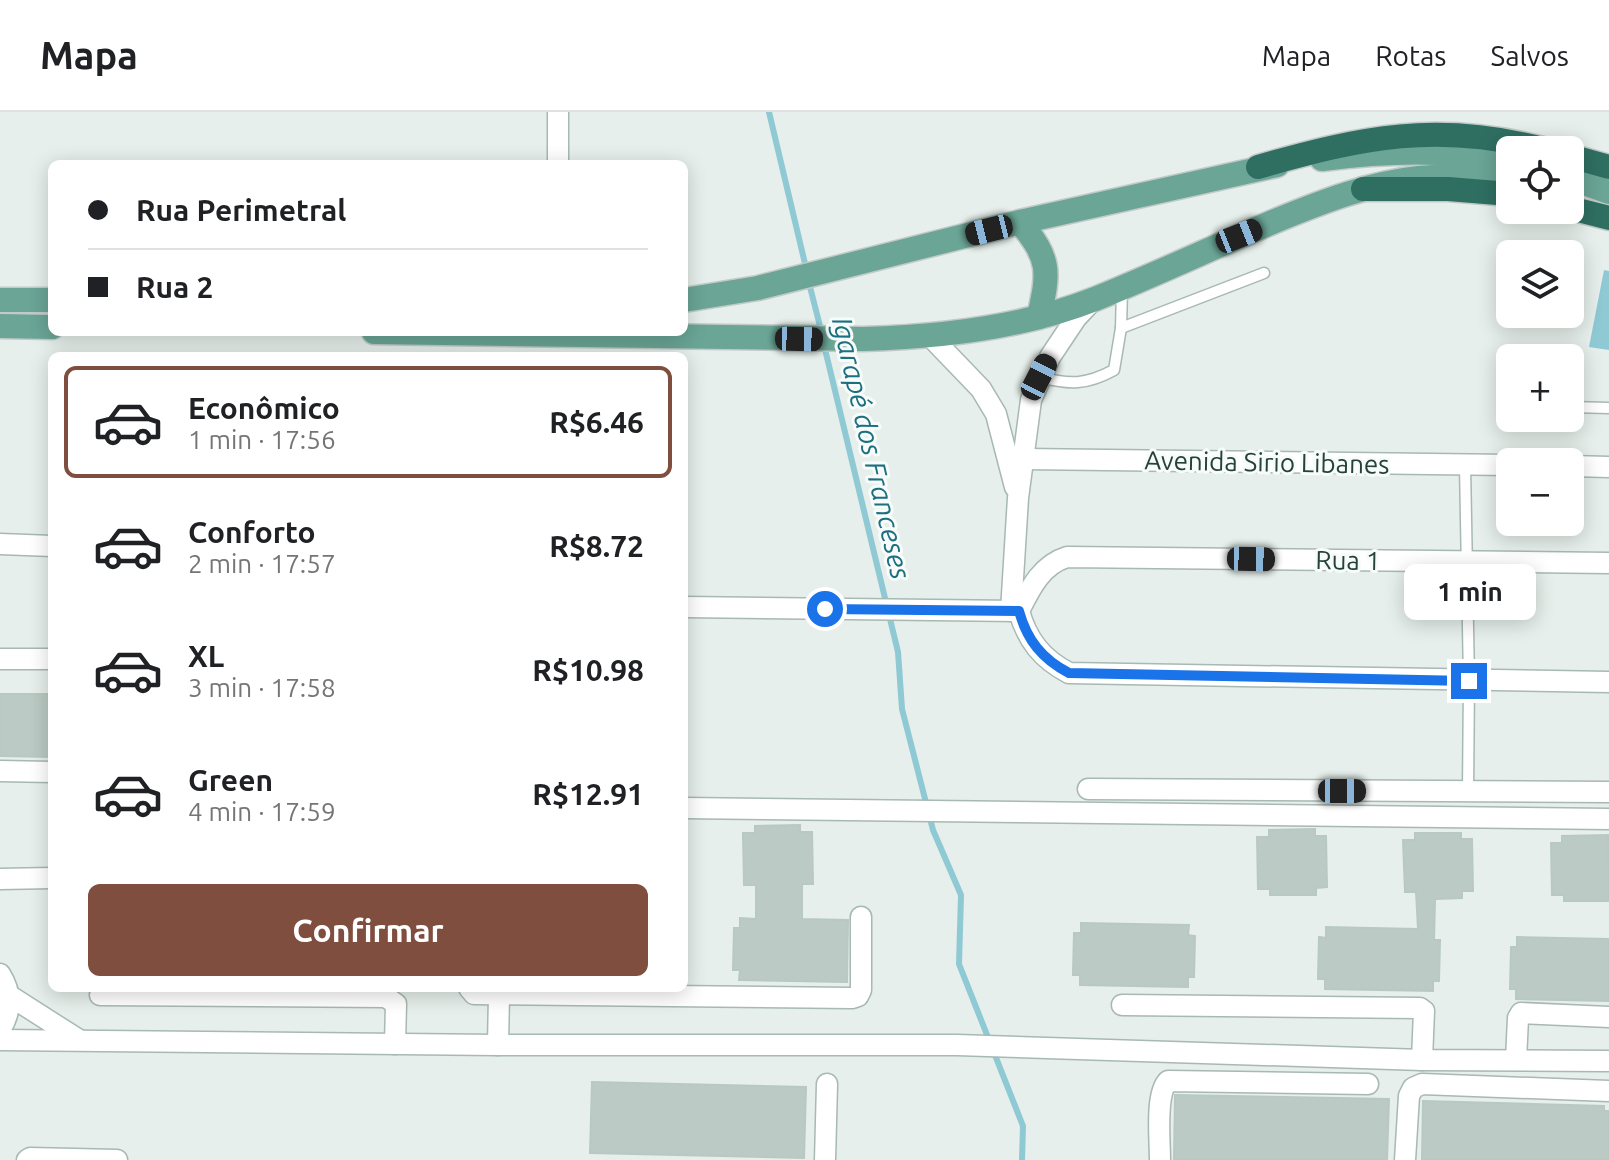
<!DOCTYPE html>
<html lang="pt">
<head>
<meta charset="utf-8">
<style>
	:root { --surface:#fff; --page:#f6f6f6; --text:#202124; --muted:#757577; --line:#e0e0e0; --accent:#7f4e3f }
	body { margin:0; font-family:Ubuntu,sans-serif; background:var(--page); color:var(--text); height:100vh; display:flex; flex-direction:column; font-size:30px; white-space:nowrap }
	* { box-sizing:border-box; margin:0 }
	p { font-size:26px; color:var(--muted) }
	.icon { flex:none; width:44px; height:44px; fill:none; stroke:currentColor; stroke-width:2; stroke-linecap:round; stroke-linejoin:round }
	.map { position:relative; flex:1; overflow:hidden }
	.details { position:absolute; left:48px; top:240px; width:640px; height:640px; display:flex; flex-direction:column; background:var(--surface); border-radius:12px; box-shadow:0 4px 20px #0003 }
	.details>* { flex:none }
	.banner { position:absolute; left:48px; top:48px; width:640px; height:176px; border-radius:12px; box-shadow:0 4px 20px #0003; display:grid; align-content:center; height:176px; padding:0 40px; background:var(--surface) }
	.fabs { position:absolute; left:1496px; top:24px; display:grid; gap:16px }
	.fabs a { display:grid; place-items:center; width:88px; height:88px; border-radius:12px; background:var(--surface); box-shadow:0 4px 20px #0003; font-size:40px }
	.end { position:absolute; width:36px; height:36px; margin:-18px; border:10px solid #1a73e8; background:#fff; box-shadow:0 0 0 4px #fff }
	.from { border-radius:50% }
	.bubble { position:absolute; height:56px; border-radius:12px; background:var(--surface); box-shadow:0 4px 20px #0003; font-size:26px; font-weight:600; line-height:56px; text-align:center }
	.car { position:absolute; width:24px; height:48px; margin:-24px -12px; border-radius:10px; box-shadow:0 0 6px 2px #0007; background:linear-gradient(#222 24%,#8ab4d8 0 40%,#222 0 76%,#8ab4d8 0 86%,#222 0) }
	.banner b { display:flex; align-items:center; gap:28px; height:76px; font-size:30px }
	.banner b+b { border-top:2px solid var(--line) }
	.banner i { width:20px; height:20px; background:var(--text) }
	ul { padding:14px 0 0; list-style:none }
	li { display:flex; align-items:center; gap:24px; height:112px; margin:0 16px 12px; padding:0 24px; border:4px solid transparent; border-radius:12px }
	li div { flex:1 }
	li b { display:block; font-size:30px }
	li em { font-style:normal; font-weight:600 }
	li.on { border-color:var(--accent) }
	li>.icon { width:72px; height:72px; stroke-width:1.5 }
	.cta { display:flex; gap:16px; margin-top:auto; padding:16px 40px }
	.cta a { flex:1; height:92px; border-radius:12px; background:var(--accent); color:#fff; font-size:32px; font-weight:600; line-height:92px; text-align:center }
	header { display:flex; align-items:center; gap:48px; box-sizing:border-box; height:112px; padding:0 40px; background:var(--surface); border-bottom:2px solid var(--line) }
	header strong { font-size:38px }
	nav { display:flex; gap:44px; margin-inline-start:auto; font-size:28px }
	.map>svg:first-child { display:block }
	.water { fill:#8ec9d4 }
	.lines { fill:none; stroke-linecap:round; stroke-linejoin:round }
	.stream { stroke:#8ec9d4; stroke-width:6 }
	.building { fill:#bbcac4; stroke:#b8c9c2; stroke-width:2 }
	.lane-casing { stroke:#a8b8b2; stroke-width:13 }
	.street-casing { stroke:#a8b8b2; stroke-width:23 }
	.primary-casing { stroke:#c2cac8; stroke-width:27 }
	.highway-casing { stroke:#c2cac8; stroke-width:27 }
	.lane { stroke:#fff; stroke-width:10 }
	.street { stroke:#fff; stroke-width:20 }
	.primary { stroke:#6aa596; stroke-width:24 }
	.highway { stroke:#2f6f62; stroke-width:24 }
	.route { stroke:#1a73e8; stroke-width:10 }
	.labels { text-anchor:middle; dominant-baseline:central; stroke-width:6; stroke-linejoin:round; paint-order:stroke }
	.street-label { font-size:26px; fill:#24423a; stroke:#f7fbf9 }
	.water-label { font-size:28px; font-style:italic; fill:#1c6f80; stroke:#f7fbf9 }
</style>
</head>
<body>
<header>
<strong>Mapa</strong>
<nav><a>Mapa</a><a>Rotas</a><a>Salvos</a></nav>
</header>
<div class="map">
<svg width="1609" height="1048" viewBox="0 0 1609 1048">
	<rect width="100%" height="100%" fill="#e6efeb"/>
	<path class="water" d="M 1604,158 L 1609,159 L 1609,238 L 1589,235 Z"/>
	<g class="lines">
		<g class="stream">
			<path d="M 769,0 L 807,160"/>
			<path d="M 809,171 L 822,222"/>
			<path d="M 824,233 L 898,540 L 902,597 L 933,718 L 961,783 L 959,852 L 1023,1014 L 1022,1048"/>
		</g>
	</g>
	<g class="building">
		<path d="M 0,582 L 52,582 L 52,645 L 0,644 Z"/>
		<path d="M 800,713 L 800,720 L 812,720 L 813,772 L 802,772 L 802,807 L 848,808 L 847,870 L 739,868 L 740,858 L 733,858 L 734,816 L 740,816 L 740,806 L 756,807 L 756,773 L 744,773 L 743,721 L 755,721 L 755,714 Z"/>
		<path d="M 1315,717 L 1315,724 L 1326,724 L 1327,775 L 1316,776 L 1316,783 L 1270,783 L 1270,777 L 1258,777 L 1257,725 L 1269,725 L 1269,718 Z"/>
		<path d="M 1415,721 L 1461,721 L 1461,727 L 1472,727 L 1473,779 L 1462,779 L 1462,786 L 1435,787 L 1434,828 L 1440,828 L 1439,869 L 1433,869 L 1433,879 L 1325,877 L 1325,867 L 1318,867 L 1319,825 L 1326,826 L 1326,815 L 1418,817 L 1416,780 L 1405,780 L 1403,728 L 1415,728 Z"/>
		<path d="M 1608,723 L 1609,789 L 1564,789 L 1564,783 L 1552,783 L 1551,731 L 1562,731 L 1562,724 Z"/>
		<path d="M 1081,811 L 1189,813 L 1188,823 L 1195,824 L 1194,865 L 1188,865 L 1188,875 L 1080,873 L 1080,863 L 1073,863 L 1074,821 L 1081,821 Z"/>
		<path d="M 1517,825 L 1609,827 L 1609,889 L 1516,887 L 1516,877 L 1510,877 L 1511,835 L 1517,835 Z"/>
		<path d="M 592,970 L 806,975 L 804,1046 L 590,1041 Z"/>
		<path d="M 1175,983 L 1389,987 L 1387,1048 L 1174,1048 Z"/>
		<path d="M 1423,989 L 1604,994 L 1604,999 L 1609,999 L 1609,1048 L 1422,1048 Z"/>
	</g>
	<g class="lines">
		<g class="lane-casing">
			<g id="lane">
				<path d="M 1121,216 L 1264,161"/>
				<path d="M 1039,265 C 1070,273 1086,273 1114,258 L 1121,216 L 1122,177"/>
				<path d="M 1570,295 L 1609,296"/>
				<path d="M 1465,353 L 1469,569 L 1468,680"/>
			</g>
		</g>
		<g class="street-casing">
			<g id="street">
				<path d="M 558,52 L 558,0"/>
				<path d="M 931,225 L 981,277 L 996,302 L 1015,375"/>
				<path d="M 1024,347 L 1510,353"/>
				<path d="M 1570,354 L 1609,355"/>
				<path d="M 0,432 L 52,434"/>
				<path d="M 684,495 L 1019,499"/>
				<path d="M 1011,499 L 1018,386 L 1031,288 L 1050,245 L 1076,206 L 1093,188"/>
				<path d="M 1019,499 C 1027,528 1042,547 1069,561 L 1609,570"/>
				<path d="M 1019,499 C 1030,477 1041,453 1067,445 L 1609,451"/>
				<path d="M 0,547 L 52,547"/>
				<path d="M 0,659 L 52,660"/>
				<path d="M 1088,677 L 1609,680"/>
				<path d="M 684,696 L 1609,707"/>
				<path d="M 0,767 L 52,766"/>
				<path d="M 0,862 C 12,881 12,899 0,918"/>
				<path d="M 469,876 L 474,882 L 852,886 L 858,884 L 861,878 L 861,805"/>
				<path d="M 100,883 L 386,885 L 396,892 L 395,932"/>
				<path d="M 10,884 L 79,928"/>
				<path d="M 1122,893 L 1420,896 L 1424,899 L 1422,948"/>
				<path d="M 0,928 L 498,933 L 957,933 L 1422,948 L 1609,949"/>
				<path d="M 498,933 L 499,883"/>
				<path d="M 1516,948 L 1518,906 L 1521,901 L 1609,905"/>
				<path d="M 27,1048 L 30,1046 L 117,1048"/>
				<path d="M 825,1048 L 827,972"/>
				<path d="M 1160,1048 C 1160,1028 1155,982 1168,969 L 1368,972"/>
				<path d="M 1405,1048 L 1409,984 L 1413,976 L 1422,972 L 1609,979"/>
			</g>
		</g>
		<g class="primary-casing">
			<g id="primary">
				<path d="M 1322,47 C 1386,39 1446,37 1510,49"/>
				<path d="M 1570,66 L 1609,80"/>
				<path d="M 1020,110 C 1051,148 1049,159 1039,205"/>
				<path d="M 0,188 L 52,188"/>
				<path d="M 684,188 L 758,176 L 1020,110 L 1277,53"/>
				<path d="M 0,214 L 52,215"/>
				<path d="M 374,220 L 863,227 C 940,225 1022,216 1095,187 C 1157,162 1218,133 1280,107 C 1324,89 1371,71 1419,66 C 1450,63 1479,65 1510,68"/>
			</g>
		</g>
		<g class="highway-casing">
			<g id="highway">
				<path d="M 1570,44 L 1609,55"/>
				<path d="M 1258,55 C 1362,25 1438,9 1547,38"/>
				<path d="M 1363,77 L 1448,77 L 1510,82"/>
				<path d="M 1570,96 L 1609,106"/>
			</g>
		</g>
		<use href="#lane" class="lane"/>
		<use href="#street" class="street"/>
		<use href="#primary" class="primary"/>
		<use href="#highway" class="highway"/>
	</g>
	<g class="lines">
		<path class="route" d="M 825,497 L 1019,499 C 1027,528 1042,547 1069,561 L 1469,569"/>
	</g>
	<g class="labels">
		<g class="street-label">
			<text transform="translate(1267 350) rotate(1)">Avenida Sirio Libanes</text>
			<text transform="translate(1348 448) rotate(1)">Rua 1</text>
		</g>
		<g class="water-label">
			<text transform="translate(872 336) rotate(77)">Igarapé dos Franceses</text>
		</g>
	</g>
</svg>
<div class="fabs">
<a><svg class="icon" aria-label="locate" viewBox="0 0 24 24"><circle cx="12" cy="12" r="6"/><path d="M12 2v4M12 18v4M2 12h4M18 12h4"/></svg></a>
<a><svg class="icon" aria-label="layers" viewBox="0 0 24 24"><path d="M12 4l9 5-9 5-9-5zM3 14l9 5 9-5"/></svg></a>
<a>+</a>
<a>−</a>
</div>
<i class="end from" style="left:825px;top:497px"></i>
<i class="end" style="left:1469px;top:569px"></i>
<div class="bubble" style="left:1404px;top:452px;width:132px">1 min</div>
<i class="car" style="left:989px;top:118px;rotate:256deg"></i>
<i class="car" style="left:1239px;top:124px;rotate:68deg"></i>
<i class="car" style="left:799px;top:227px;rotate:91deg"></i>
<i class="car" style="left:1039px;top:265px;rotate:27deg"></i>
<i class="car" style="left:1251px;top:447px;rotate:91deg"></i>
<i class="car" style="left:1342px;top:679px;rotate:90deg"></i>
<div class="banner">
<b><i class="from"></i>Rua Perimetral</b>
<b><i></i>Rua 2</b>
</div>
<section class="details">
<ul>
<li class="on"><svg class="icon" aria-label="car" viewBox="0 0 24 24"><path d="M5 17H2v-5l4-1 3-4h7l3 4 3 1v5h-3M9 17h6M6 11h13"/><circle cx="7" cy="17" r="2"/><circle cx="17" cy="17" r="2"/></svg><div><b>Econômico</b><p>1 min · 17:56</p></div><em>R$6.46</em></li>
<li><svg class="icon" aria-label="car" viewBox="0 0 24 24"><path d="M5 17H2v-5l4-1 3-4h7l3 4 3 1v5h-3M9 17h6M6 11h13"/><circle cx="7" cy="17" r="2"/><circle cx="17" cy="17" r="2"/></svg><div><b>Conforto</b><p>2 min · 17:57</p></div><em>R$8.72</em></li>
<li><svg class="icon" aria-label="car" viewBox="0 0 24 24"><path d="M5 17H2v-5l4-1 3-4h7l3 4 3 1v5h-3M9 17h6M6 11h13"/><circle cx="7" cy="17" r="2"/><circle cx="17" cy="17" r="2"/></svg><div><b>XL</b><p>3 min · 17:58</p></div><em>R$10.98</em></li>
<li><svg class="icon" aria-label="car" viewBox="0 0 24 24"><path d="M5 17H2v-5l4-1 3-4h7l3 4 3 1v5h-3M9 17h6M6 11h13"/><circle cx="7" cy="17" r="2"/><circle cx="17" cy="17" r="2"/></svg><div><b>Green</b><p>4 min · 17:59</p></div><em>R$12.91</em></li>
</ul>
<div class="cta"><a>Confirmar</a></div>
</section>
</div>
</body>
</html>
